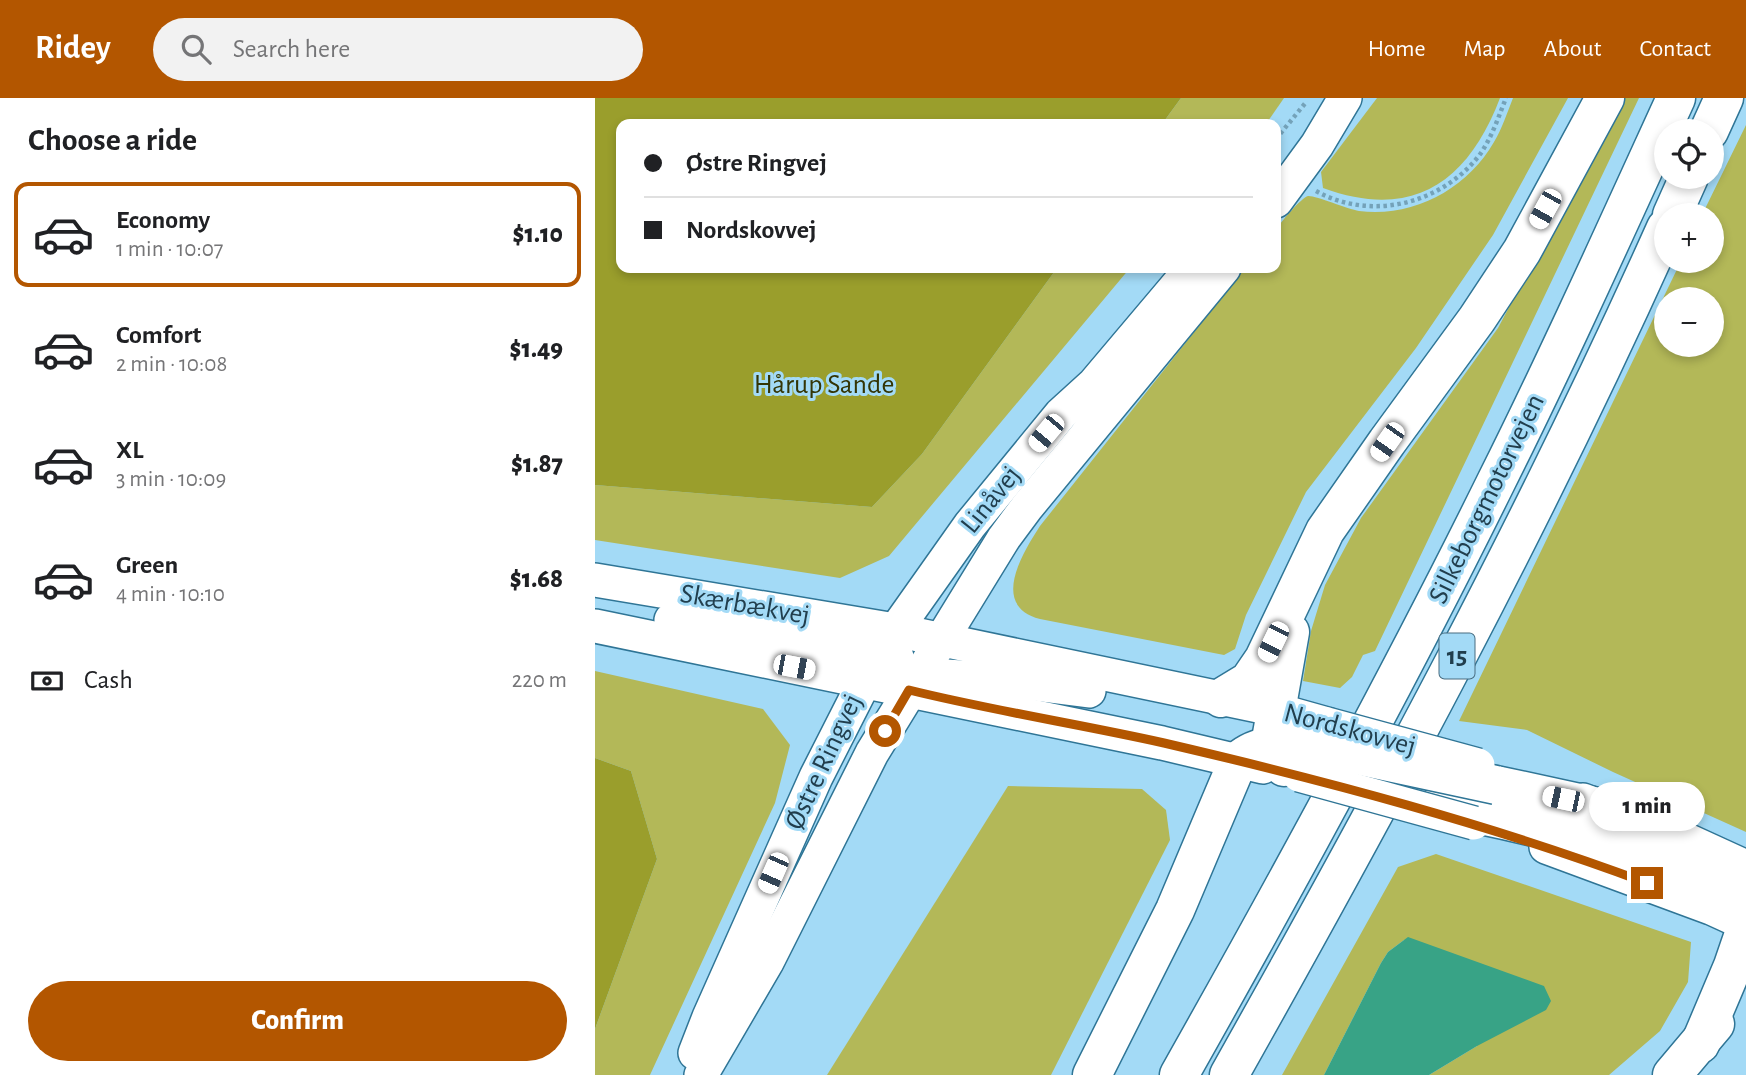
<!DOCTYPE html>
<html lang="en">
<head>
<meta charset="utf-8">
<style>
	:root { --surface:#fff; --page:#f2f2f2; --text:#202124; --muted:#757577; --line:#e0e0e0; --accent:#b35600 }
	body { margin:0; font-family:"Alegreya Sans",sans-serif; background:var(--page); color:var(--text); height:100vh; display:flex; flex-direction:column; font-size:26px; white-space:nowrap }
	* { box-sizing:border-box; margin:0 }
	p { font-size:23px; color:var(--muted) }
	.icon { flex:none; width:38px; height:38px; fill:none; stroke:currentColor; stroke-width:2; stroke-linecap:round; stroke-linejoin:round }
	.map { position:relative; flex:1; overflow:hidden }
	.side { display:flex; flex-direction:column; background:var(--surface); width:595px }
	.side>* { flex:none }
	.guide { position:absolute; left:21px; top:21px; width:665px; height:154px; border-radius:14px; box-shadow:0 4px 10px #0003; display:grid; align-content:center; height:154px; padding:0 28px; background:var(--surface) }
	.fabs { position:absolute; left:1059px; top:21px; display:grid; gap:14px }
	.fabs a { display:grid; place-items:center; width:70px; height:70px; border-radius:50%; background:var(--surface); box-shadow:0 4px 10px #0003; font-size:35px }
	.end { position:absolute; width:32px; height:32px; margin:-16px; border:9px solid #b35600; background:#fff; box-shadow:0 0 0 4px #fff }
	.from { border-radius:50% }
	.bubble { position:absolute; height:49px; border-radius:24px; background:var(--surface); box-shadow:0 4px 10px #0003; font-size:23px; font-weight:800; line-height:49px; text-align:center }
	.car { position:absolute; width:21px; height:42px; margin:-21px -10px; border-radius:9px; box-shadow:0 0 5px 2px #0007; background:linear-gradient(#fff 24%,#345 0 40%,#fff 0 76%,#345 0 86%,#fff 0) }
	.guide b { display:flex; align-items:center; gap:24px; height:66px; font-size:26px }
	.guide b+b { border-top:2px solid var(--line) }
	.guide i { width:18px; height:18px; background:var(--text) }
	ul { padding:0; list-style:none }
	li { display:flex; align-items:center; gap:21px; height:105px; margin:0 14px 10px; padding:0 14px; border:4px solid transparent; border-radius:14px }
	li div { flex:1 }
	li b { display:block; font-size:26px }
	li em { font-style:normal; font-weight:800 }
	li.on { border-color:var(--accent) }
	li>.icon { width:63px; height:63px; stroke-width:1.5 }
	h2 { padding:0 28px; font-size:32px; line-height:84px }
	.pay { display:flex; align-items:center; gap:18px; height:77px; padding:0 28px; font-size:26px }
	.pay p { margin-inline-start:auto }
	.button { display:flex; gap:14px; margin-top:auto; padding:14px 28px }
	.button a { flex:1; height:80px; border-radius:42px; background:var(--accent); color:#fff; font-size:28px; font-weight:800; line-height:80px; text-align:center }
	header { display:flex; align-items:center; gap:42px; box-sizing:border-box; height:98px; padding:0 35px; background:var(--accent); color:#fff }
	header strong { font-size:33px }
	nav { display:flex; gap:38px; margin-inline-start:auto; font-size:24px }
	.search { width:490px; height:63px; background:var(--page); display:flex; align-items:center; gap:18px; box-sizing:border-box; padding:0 24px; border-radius:38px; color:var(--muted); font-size:26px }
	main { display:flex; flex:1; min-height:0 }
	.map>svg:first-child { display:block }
	.green { fill:#b3b858; fill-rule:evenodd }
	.forest { fill:#9a9e2c }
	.water { fill:#38a386 }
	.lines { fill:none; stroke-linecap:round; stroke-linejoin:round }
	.secondary-casing { stroke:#2f7596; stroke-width:36 }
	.highway-casing { stroke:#2f7596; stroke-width:41 }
	.path { stroke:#74a2b9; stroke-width:4.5; stroke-dasharray:3.5 3.5; stroke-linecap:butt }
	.secondary { stroke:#fff; stroke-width:33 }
	.highway { stroke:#fff; stroke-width:38 }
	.secondary-bridge-casing { stroke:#2f7596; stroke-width:36; stroke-linecap:butt }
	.highway-bridge-casing { stroke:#2f7596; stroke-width:41; stroke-linecap:butt }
	.secondary-bridge { stroke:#fff; stroke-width:33 }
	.highway-bridge { stroke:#fff; stroke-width:38 }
	.route { stroke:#b35600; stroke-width:9 }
	.labels { text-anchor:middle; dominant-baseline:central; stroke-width:6; stroke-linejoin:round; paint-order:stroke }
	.shield { fill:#a3daf6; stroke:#486d80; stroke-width:2 }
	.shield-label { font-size:26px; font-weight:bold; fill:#213e4d }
	.park-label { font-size:28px; fill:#333505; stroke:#a3daf6 }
	.street-label { font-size:28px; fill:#213e4d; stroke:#a3daf6 }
</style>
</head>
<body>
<header>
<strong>Ridey</strong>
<div class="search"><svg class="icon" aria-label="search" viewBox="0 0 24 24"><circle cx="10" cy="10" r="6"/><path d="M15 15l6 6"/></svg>Search here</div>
<nav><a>Home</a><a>Map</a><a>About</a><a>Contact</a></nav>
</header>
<main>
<section class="side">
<h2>Choose a ride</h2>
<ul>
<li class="on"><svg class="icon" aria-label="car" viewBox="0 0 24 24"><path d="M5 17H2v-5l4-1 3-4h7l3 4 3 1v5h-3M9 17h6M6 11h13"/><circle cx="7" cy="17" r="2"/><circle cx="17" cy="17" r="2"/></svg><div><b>Economy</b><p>1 min · 10:07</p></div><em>$1.10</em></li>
<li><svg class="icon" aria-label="car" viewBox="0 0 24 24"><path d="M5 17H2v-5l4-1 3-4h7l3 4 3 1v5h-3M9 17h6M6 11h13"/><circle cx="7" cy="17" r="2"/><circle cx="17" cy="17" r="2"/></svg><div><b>Comfort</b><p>2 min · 10:08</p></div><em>$1.49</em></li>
<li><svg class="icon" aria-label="car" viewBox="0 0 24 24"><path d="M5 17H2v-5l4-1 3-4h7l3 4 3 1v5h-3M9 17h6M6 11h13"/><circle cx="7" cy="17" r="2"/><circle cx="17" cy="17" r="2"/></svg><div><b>XL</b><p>3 min · 10:09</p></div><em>$1.87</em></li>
<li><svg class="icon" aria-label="car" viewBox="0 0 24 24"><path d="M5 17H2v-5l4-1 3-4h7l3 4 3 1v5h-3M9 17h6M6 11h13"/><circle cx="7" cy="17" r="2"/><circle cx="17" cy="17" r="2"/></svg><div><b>Green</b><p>4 min · 10:10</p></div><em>$1.68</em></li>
</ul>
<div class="pay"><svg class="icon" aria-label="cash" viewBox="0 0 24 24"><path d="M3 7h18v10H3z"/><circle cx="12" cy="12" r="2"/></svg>Cash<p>220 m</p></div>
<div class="button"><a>Confirm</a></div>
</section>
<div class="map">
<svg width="1151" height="977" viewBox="0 0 1151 977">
	<rect width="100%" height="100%" fill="#a3daf6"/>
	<g class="green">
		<path d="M 586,0 L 689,0 L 671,26 L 567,26 Z"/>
		<path d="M 782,0 L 905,0 C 873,84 818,123 728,90 L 726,74 Z"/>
		<path d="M 918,0 L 973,0 L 898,137 L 821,250 L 711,394 L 651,517 L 640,551 L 629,557 L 445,521 C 395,508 427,456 445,428 L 650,170 L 681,170 C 681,160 677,141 681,132 C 684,126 707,99 713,98 C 719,97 753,111 764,113 C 818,120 872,91 899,44 C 907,31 912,15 918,0 Z"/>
		<path d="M 1025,0 L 1044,0 L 780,553 L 768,557 L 757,579 L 745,590 L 708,583 L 716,533 L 730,487 L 766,420 L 903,230 Z"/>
		<path d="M 1151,27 L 1151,734 L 1018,674 L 932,632 L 864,623 L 1086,163 L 1116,163 L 1116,117 L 1107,117 ZM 1116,201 L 1116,247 L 1071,247 L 1071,201 Z"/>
		<path d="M 462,170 L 535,170 L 294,458 L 245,480 L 0,442 L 0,387 L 277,409 L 327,356 Z"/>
		<path d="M 0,573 L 168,611 L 195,647 L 180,705 L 55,977 L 0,977 L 0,931 L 62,761 L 36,673 L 0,660 Z"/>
		<path d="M 413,688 L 547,691 L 571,712 L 575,742 L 456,977 L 232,977 Z"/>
		<path d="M 841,756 L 1096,844 L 1093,884 L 1065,933 L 1014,977 L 834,977 L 882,948 L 809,842 L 793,854 L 786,865 L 729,977 L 687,977 L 803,769 Z"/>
	</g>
	<g class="forest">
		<path d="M 0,0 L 586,0 L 567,26 L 26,26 L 26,170 L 462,170 L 327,356 L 277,409 L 0,387 Z"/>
		<path d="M 0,660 L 36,673 L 62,761 L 0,931 Z"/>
	</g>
	<path class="water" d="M 813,839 L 949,888 L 956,903 L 951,912 L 882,948 L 834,977 L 729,977 L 786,865 L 793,854 Z"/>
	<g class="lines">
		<g class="secondary-casing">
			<g id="secondary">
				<path d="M 681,103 L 722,47 L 750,0"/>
				<path d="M 0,482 L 300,532 L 682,612 L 732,626"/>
				<path d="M 76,522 L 302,559"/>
				<path d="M 0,528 L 567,645 L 668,669"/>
				<path d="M 308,575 L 409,582 L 494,593"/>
				<path d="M 988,702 L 1079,736 L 1151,769"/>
				<path d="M 951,749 L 1116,810 L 1151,826"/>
				<path d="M 100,955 L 114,919 L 221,679 L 283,557 L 375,427 L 466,316 L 499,286 L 597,170"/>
				<path d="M 106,977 L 172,864 L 277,655 L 409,440 L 432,409 L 629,170"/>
			</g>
		</g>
		<g class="highway-casing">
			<g id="highway">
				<path d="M 1114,33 L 1129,0"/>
				<path d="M 1077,117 L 1094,79"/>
				<path d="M 626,600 L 654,583 L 669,561 L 730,433 L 792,344 L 882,221 L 927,153 L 1010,0"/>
				<path d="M 689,669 L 682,660 L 677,636 L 695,534"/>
				<path d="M 901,687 L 1012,711"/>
				<path d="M 842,709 C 948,726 1049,760 1151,791"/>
				<path d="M 1105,946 L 1138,868 L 1151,830"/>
				<path d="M 497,977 L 580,812 L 643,663 C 664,644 693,646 719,648"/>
				<path d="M 584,977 C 694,782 802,585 901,384 C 964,258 1022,129 1081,0"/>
				<path d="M 634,977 C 790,700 941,420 1071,130"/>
				<path d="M 1077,977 L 1120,926"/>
			</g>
		</g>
		<g class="path">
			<path d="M 681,41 L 712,3"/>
			<path d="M 721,93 C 775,123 844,107 883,59 C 896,42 903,20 911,0"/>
		</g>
		<use href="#secondary" class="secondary"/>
		<use href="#highway" class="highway"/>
		<g class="secondary-bridge-casing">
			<g id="secondary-bridge">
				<path d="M 732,626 L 883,667"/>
				<path d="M 704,677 L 879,725"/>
			</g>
		</g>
		<g class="highway-bridge-casing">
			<path id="highway-bridge" d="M 719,648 L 901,687"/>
		</g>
		<use href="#secondary-bridge" class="secondary-bridge"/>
		<use href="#highway-bridge" class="highway-bridge"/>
	</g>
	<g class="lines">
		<path class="route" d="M 290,633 L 314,592 C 399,613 484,626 569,645 C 732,683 894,726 1052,785"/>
	</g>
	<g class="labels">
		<rect class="shield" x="844.5" y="535.5" width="35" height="45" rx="5"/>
		<g class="shield-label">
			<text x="862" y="558">15</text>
		</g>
		<g class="park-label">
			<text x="229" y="287">Hårup Sande</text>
		</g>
		<g class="street-label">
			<text transform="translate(892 401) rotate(-64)">Silkeborgmotorvejen</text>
			<text transform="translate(396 402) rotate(-51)">Linåvej</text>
			<text transform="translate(150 507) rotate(10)">Skærbækvej</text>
			<text transform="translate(755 632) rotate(15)">Nordskovvej</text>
			<text transform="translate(229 664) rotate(-65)">Østre Ringvej</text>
		</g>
	</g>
</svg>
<div class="fabs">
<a><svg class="icon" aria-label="locate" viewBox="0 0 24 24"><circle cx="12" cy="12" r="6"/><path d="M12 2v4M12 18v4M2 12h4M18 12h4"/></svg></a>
<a>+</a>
<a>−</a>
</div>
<i class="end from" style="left:290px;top:633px"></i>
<i class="end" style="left:1052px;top:785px"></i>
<div class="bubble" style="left:994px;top:684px;width:116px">1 min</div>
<i class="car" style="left:950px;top:111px;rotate:209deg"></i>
<i class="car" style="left:451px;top:335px;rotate:220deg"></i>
<i class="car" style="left:792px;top:344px;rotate:215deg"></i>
<i class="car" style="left:678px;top:544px;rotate:206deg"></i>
<i class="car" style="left:199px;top:569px;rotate:101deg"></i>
<i class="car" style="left:968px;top:701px;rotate:282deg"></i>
<i class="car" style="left:178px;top:775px;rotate:204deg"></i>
<div class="guide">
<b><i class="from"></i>Østre Ringvej</b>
<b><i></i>Nordskovvej</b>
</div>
</div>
</main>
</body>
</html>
